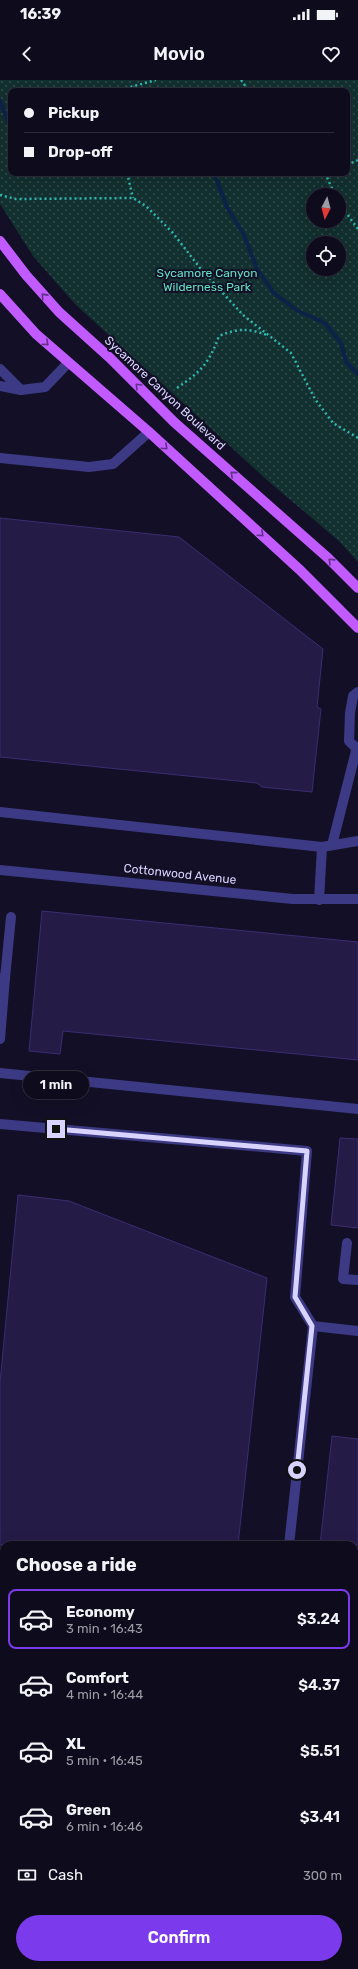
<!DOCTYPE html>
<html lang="en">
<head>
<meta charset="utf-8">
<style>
	:root { --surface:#0e0b1c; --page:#1c1929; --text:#f1f3f6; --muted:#9b9ba3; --line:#2e2b3b; --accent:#7c3aed }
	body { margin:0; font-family:Rubik,sans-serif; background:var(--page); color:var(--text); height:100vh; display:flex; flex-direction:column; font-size:15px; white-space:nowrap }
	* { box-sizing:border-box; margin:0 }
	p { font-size:13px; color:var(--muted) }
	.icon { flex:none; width:22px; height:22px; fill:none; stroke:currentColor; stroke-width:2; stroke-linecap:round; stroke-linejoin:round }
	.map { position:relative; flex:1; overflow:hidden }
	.drawer { position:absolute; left:0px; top:1461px; width:358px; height:428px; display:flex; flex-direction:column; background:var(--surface); border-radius:12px 12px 0 0; box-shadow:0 4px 16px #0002,0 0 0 1px var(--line) }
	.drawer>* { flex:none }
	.banner { position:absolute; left:8px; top:8px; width:342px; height:88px; border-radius:8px; box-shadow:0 4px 16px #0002,0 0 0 1px var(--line); display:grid; align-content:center; height:88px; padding:0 16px; background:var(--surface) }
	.needle { width:26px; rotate:186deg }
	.tools { position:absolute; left:306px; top:108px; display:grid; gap:8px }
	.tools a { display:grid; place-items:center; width:40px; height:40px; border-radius:50%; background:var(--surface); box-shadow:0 4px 16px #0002,0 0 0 1px var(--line); font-size:20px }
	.end { position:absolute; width:18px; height:18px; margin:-9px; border:5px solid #d9d4ff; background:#111; box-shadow:0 0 0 2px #111 }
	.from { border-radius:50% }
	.bubble { position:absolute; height:28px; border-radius:14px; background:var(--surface); box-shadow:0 4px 16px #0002,0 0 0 1px var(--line); font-size:13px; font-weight:600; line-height:28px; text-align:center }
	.banner b { display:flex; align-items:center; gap:14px; height:38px; font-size:15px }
	.banner b+b { border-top:1px solid var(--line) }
	.banner i { width:10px; height:10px; background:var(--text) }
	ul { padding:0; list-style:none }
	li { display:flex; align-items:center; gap:12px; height:60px; margin:0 8px 6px; padding:0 8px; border:2px solid transparent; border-radius:8px }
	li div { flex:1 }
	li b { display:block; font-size:15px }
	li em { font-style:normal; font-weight:600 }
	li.on { border-color:var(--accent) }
	li>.icon { width:36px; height:36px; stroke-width:1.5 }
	h2 { padding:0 16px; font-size:18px; line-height:48px }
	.pay { display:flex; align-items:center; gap:10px; height:44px; padding:0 16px; font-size:15px }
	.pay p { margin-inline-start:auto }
	.primary-button { display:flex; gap:8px; margin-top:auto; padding:8px 16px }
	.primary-button a { flex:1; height:46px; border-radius:24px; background:var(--accent); color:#fff; font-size:16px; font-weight:600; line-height:46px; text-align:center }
	.status { display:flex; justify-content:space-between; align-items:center; height:28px; padding:0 20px; background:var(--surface); direction:ltr }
	.status svg { height:11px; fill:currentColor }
	header { display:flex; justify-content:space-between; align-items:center; height:52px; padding:0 16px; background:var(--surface); font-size:18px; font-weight:600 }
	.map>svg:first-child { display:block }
	.park { fill:url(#park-dots); fill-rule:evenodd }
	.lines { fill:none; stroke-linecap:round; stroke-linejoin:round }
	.stream { stroke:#0c2248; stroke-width:4 }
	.building { fill:#241b47; stroke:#3b2d73 }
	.path { stroke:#2fb8b0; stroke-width:2.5; stroke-dasharray:2 3; stroke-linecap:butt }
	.minor { stroke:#3d3a85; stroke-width:10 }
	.major { stroke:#c25bff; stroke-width:10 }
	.oneway { stroke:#623188 }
	.route { stroke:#d9d4ff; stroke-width:5 }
	.labels { text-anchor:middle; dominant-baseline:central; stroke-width:4; stroke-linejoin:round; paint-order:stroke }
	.park-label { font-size:12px; fill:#5fe0c0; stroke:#130f26 }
	.street-label { font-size:12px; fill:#d9d4ff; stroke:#130f26 }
</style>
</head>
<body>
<div class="status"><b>16:39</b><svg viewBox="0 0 49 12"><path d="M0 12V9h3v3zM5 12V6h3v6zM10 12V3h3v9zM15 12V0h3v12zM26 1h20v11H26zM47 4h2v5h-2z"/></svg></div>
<header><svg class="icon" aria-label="back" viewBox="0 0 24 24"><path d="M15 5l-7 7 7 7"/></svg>Movio<svg class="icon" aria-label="heart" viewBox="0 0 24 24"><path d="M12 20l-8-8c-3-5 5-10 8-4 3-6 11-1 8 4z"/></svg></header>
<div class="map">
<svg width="358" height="1889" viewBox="0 0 358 1889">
	<defs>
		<pattern id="park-dots" width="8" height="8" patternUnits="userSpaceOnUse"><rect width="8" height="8" fill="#12302f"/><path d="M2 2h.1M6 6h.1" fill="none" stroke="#344d4e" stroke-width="1.8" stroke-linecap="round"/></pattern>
	</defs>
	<rect width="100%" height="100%" fill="#130f26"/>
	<path class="park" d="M 0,0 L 358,0 L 358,482 L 339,461 L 268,401 L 75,224 L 33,176 L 0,124 ZM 11,11 L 347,11 L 347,93 L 11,93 ZM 313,115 L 339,115 L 339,141 L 313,141 ZM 313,163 L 339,163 L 339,189 L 313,189 Z"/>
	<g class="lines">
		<g class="stream">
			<path d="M 0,21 L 11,49"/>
			<path d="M 214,93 L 227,127 L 244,155 L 257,189 L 274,213 L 298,231 L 325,243 L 341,263 L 346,282 L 358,294"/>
		</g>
	</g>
	<g class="building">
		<path d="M 0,438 L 179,457 L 323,569 L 317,627 L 321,629 L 312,712 L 262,707 L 257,703 L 0,677 Z"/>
		<path d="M 42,831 L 358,862 L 358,980 L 63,951 L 60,974 L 29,971 Z"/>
		<path d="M 340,1058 L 358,1059 L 358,1148 L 331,1145 Z"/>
		<path d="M 18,1115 L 69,1121 L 267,1198 L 238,1465 L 0,1465 L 0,1302 Z"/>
		<path d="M 332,1356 L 358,1359 L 358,1465 L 320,1465 Z"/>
	</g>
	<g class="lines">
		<g class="path">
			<path d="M 241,0 L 249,11"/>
			<path d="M 116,11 L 156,0"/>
			<path d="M 347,85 L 358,80"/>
			<path d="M 127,93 L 133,118"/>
			<path d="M 325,93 L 335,115"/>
			<path d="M 0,115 L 16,119 L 133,118 L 146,126 L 173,153 L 200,188 L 243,235 L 291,273 L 315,319 L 333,343 L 358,358"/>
			<path d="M 339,123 L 358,149"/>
			<path d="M 177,308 C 200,292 209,284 219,256 C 239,248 247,248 267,255"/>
		</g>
		<g class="minor">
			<path d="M 0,289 L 21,310"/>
			<path d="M 0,306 L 21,310 L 45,307 L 68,283"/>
			<path d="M 0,378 L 89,387 L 113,384 L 149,352"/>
			<path d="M 358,612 L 353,616 L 350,633 L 349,661 L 358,670"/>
			<path d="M 0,732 L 322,767 L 358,761"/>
			<path d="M 332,765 L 357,667"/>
			<path d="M 0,790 L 293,819 L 358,819"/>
			<path d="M 319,820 L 322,767"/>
			<path d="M 0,898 L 5,898 L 11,837"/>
			<path d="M 0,959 L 5,898"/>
			<path d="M 0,993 L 358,1029"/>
			<path d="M 0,1044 L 307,1071 L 295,1217 L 313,1246 L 358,1251"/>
			<path d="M 347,1163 L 343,1199 L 358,1200"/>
			<path d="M 289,1465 L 313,1246"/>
			<path d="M 354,1691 L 358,1690"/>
			<path d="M 0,1733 L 4,1733"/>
			<path d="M 354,1755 L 358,1755"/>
			<path d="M 354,1797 L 358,1798"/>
			<path d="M 0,1831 L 4,1829"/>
			<path d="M 6,1889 L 7,1885"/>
		</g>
		<g class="major">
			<path d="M 0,161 L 26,195 L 59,232 L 110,278 L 174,342 L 328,478 L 358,508"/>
			<path d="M 0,214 L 36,254 L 149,352 L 300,490 L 358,548"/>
		</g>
	</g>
	<defs><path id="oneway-chevron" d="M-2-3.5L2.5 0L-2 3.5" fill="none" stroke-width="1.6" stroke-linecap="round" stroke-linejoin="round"/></defs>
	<g class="oneway">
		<use href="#oneway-chevron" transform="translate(44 216) rotate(-132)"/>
		<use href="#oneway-chevron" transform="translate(46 263) rotate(42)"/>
		<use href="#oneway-chevron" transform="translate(138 306) rotate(-135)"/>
		<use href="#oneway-chevron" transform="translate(165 367) rotate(43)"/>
		<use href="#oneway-chevron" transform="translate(233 394) rotate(-139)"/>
		<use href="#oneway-chevron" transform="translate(261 454) rotate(42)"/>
		<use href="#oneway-chevron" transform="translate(331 481) rotate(-136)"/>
	</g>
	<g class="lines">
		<path class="route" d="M 56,1049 L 307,1071 L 295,1217 L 312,1246 L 297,1390"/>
	</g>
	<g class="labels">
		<g class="park-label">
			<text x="207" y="193">Sycamore Canyon<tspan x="207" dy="14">Wilderness Park</tspan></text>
		</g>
		<g class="street-label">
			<text transform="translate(165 313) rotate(43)">Sycamore Canyon Boulevard</text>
			<text transform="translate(180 794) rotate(6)">Cottonwood Avenue</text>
		</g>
	</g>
</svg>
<div class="tools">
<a><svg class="needle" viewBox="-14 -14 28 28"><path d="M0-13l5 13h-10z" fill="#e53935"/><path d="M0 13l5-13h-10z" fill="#9b9ba3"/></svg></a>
<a><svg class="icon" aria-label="locate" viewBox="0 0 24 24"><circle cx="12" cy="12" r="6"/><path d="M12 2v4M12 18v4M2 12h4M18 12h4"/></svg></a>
</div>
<i class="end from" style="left:297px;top:1390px"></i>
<i class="end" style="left:56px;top:1049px"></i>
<div class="bubble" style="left:23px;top:991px;width:66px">1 min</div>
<div class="banner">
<b><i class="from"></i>Pickup</b>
<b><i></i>Drop-off</b>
</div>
<section class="drawer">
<h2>Choose a ride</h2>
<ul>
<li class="on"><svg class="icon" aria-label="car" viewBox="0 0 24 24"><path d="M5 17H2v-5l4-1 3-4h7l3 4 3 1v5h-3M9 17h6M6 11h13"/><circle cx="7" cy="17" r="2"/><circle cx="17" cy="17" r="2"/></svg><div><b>Economy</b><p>3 min · 16:43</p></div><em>$3.24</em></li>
<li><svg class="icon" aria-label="car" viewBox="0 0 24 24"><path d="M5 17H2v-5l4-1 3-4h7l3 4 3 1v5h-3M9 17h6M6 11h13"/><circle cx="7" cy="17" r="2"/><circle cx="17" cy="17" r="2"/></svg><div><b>Comfort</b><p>4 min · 16:44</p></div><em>$4.37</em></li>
<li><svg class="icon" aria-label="car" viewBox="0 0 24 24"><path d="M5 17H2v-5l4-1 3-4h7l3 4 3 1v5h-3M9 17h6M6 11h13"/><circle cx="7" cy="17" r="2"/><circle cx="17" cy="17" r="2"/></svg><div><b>XL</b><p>5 min · 16:45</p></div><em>$5.51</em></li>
<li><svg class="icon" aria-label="car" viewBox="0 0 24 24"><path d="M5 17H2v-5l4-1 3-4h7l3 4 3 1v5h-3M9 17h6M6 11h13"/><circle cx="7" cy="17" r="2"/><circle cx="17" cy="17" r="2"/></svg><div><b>Green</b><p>6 min · 16:46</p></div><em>$3.41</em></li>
</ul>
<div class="pay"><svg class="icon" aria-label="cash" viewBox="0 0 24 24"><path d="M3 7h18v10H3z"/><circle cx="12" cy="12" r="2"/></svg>Cash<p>300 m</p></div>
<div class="primary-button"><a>Confirm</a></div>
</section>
</div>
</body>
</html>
